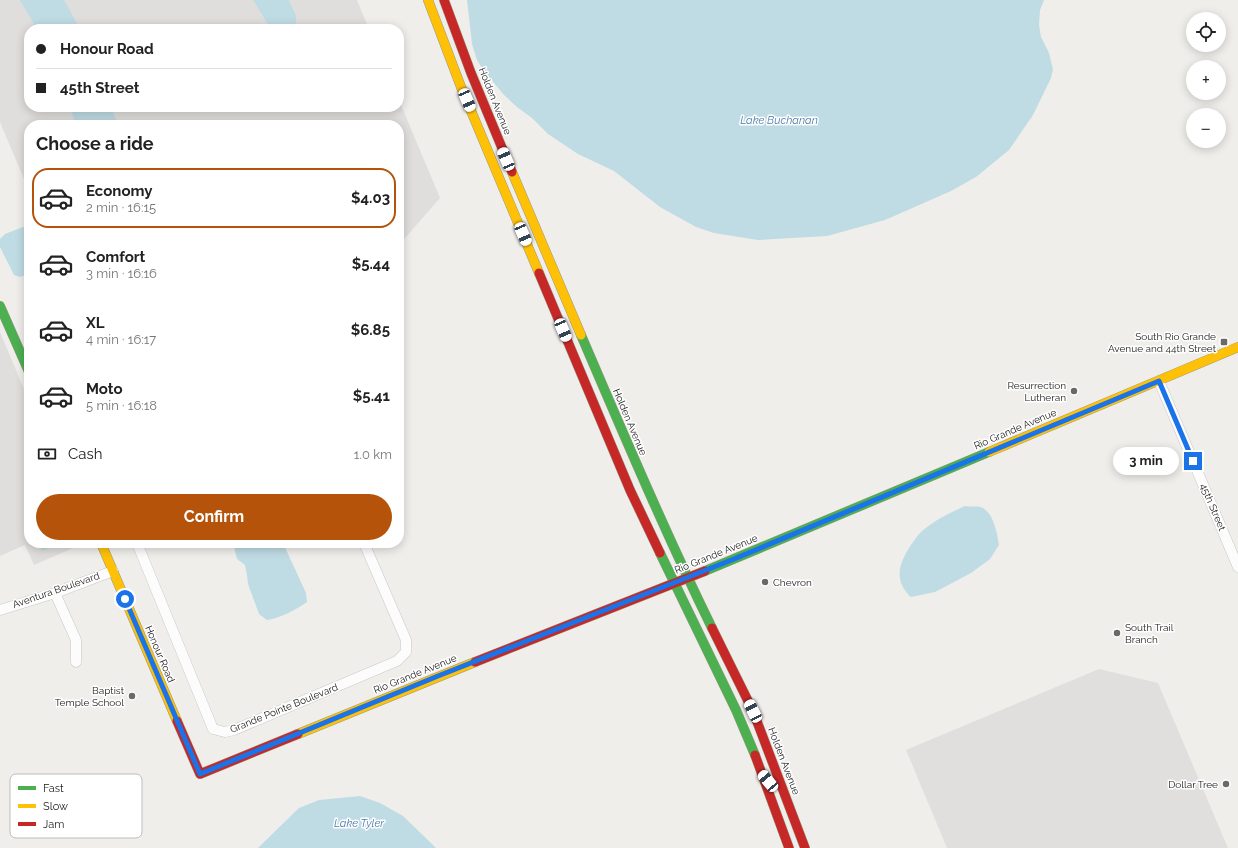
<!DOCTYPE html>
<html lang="en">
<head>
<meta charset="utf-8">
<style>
	:root { --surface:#fff; --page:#f6f6f6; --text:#222; --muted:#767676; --line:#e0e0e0; --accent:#b45309 }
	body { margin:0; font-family:Raleway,sans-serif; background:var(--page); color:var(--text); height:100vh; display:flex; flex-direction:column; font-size:15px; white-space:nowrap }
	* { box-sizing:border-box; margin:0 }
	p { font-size:13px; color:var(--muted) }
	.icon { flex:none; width:22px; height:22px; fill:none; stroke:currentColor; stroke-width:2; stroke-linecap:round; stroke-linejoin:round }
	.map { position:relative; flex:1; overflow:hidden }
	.side { position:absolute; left:24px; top:120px; width:380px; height:428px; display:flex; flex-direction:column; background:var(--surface); border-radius:16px; box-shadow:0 2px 10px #0003 }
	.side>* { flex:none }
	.banner { position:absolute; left:24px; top:24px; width:380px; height:88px; border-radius:16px; box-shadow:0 2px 10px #0003; display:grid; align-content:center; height:88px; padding:0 12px; background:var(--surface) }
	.fabs { position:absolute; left:1186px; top:12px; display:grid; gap:8px }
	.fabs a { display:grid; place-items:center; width:40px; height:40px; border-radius:50%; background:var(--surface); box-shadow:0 2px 10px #0003; font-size:20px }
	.end { position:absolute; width:18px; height:18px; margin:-9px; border:5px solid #1a73e8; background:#fff; box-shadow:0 0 0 2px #fff }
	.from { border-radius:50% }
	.bubble { position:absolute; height:28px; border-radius:14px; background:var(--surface); box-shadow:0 2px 10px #0003; font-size:13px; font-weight:700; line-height:28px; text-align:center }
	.car { position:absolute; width:12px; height:24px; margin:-12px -6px; border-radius:5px; box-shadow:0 0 3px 1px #0007; background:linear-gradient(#fff 24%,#345 0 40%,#fff 0 76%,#345 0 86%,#fff 0) }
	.banner b { display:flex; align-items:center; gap:14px; height:38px; font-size:15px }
	.banner b+b { border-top:1px solid var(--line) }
	.banner i { width:10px; height:10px; background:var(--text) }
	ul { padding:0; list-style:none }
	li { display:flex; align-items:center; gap:12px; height:60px; margin:0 8px 6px; padding:0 4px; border:2px solid transparent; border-radius:16px }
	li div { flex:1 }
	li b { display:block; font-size:15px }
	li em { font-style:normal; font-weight:700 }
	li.current { border-color:var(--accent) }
	li>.icon { width:36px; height:36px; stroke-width:1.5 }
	h2 { padding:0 12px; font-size:18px; line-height:48px }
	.pay { display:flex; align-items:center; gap:10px; height:44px; padding:0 12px; font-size:15px }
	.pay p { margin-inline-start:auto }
	.action { display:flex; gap:8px; margin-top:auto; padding:8px 12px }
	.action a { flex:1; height:46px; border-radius:24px; background:var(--accent); color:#fff; font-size:16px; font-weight:700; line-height:46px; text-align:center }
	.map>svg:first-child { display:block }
	.residential { fill:#dfdedc }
	.pitch { fill:#b7e6d2 }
	.parking { fill:#e0dfde }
	.water { fill:#bfdbe3 }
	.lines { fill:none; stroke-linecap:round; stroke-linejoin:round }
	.street-casing { stroke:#c9c8c7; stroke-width:11 }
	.fast-casing { stroke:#999a82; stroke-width:10 }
	.slow-casing { stroke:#999a82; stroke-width:10 }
	.jam-casing { stroke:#999a82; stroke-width:10 }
	.street { stroke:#fdfcfc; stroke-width:10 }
	.fast { stroke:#4caf50; stroke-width:9 }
	.slow { stroke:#ffc107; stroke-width:9 }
	.jam { stroke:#c62828; stroke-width:9 }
	.route { stroke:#1a73e8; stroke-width:5 }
	.poi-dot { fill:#6a6968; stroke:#fff; stroke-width:1.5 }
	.labels { text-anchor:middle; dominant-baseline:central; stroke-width:3; stroke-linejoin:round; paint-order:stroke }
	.street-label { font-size:10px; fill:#222; stroke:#fff }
	.poi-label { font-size:10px; fill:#222; stroke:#fff; text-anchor:end }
	.water-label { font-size:11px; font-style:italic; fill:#4a7aab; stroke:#fff }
	.key { fill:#fff; stroke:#bdbdbd; stroke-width:1 }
	.key-label { font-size:11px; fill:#222 }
</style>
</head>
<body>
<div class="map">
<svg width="1238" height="848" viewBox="0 0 1238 848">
	<rect width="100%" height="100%" fill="#f0eeeb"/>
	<g class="residential">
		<path d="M 0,0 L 357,0 L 369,29 L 29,29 L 29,107 L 399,107 L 399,100 L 440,198 L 399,245 L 399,125 L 29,125 L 29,191 L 0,122 Z"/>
		<path d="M 0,332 L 29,401 L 29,543 L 85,543 L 34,565 L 25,545 L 0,556 Z"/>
	</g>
	<path class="pitch" d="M 38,543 L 60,543 L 42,551 Z"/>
	<path class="parking" d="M 1099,669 L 1158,683 L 1228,848 L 947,848 L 906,750 Z"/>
	<g class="water">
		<path d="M 20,0 L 64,0 L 80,29 L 37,29 Z"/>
		<path d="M 253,0 L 289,0 L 296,16 L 296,29 L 271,29 Z"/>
		<path d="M 467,0 L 1044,0 L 1040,10 L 1039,25 L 1041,37 L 1049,53 L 1053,69 L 1051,78 L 1033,115 L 1009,150 L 976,177 L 951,191 L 885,220 L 827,236 L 758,240 L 714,233 L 696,227 L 660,207 L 614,171 L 578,154 L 548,134 L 532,118 L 517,107 L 504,95 L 484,71 L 477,60 L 472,44 Z"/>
		<path d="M 70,107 L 111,107 L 118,125 L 76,125 Z"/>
		<path d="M 23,227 L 27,229 L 29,233 L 29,274 L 20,277 L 14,275 L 0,247 L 0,239 L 5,234 Z"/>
		<path d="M 965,506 C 970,507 977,506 981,507 C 994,513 997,533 999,545 L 990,559 L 971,573 L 935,592 L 911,597 C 893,580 899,563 911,545 C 914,541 917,536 920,533 C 933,521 949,513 965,506 Z"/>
		<path d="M 233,543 L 283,543 L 306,593 L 307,602 C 295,610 281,618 267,620 L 259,614 L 248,584 L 247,575 L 245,565 L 237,559 Z"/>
		<path d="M 360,796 L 380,803 L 403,816 L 436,848 L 258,848 L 299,808 L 319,800 Z"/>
	</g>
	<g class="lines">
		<g class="street-casing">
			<g id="street">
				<path d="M 1159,381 L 1238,567"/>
				<path d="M 137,543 L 213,729 L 225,732 L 234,730 L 397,661 L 406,652 L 406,640 L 364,543"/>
				<path d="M 55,593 L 76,640 L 76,662"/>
				<path d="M 0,610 L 55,593 L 113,571"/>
			</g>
		</g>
		<g class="fast-casing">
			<g id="fast">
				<path d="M 0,306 L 29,372"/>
				<path d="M 581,335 C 623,433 665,532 712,628"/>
				<path d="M 660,553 L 736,710 L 755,755"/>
				<path d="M 705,571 L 989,452"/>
			</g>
		</g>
		<g class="slow-casing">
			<g id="slow">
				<path d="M 428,0 L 461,87 L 539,273"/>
				<path d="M 512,172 L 581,335"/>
				<path d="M 989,452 L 1238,347"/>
				<path d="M 101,543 L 177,721"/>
				<path d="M 298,734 L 475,662"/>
			</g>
		</g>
		<g class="jam-casing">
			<g id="jam">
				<path d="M 444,0 L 471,73 L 512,172"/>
				<path d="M 539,273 L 630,490 L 660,553"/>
				<path d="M 712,628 L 753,711 L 805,848"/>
				<path d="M 475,662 L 705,571"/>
				<path d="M 177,721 L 200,774 L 298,734"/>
				<path d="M 755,755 L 789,848"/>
			</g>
		</g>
		<use href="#street" class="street"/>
		<use href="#fast" class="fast"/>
		<use href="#slow" class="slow"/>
		<use href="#jam" class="jam"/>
	</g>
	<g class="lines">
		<path class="route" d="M 125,599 L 200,774 L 438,676 L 734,559 L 1159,381 L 1193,461"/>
	</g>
	<g class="poi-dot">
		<rect x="1220" y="338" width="8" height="8" rx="2"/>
		<circle cx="1074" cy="391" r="4"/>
		<circle cx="765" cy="582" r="4"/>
		<circle cx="1117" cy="633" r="4"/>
		<circle cx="132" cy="696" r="4"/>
		<circle cx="1226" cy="784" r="4"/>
	</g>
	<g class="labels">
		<g class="street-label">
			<text transform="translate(495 101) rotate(68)">Holden Avenue</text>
			<text transform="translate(630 422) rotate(67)">Holden Avenue</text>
			<text transform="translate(1015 429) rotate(-23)">Rio Grande Avenue</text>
			<text transform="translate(1213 507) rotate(67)">45th Street</text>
			<text transform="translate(716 554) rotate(-22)">Rio Grande Avenue</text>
			<text transform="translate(56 590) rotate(-19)">Aventura Boulevard</text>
			<text transform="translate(160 654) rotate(67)">Honour Road</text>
			<text transform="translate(415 674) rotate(-22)">Rio Grande Avenue</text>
			<text transform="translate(284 708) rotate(-22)">Grande Pointe Boulevard</text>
			<text transform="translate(784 761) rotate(69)">Holden Avenue</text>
		</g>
		<g class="poi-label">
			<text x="1216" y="336">South Rio Grande<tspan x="1216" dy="12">Avenue and 44th Street</tspan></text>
			<text x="1066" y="385">Resurrection<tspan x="1066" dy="12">Lutheran</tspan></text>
			<text x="773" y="582" text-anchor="start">Chevron</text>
			<text x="1125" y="627" text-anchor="start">South Trail<tspan x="1125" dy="12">Branch</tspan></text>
			<text x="124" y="690">Baptist<tspan x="124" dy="12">Temple School</tspan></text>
			<text x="1218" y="784">Dollar Tree</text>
		</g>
		<g class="water-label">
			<text x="779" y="120">Lake Buchanan</text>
			<text x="359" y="823">Lake Tyler</text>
		</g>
	</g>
	<rect x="10" y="774" width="132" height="64" rx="6" class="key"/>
	<rect x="18" y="786" width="18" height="4" fill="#4caf50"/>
	<rect x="18" y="804" width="18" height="4" fill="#ffc107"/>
	<rect x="18" y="822" width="18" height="4" fill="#c62828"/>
	<g class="key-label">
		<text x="43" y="792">Fast</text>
		<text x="43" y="810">Slow</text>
		<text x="43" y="828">Jam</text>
	</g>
</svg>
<div class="fabs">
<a><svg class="icon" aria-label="locate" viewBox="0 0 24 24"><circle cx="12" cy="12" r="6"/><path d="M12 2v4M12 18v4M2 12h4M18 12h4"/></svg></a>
<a>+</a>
<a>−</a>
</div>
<i class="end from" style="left:125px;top:599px"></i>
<i class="end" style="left:1193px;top:461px"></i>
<div class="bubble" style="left:1113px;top:447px;width:66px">3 min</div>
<i class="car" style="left:467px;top:100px;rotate:157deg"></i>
<i class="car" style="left:506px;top:159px;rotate:337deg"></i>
<i class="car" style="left:523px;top:234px;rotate:157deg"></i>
<i class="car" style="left:563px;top:330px;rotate:157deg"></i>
<i class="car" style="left:753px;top:711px;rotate:334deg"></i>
<i class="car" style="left:768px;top:781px;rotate:320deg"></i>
<div class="banner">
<b><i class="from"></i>Honour Road</b>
<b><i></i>45th Street</b>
</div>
<section class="side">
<h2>Choose a ride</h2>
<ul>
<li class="current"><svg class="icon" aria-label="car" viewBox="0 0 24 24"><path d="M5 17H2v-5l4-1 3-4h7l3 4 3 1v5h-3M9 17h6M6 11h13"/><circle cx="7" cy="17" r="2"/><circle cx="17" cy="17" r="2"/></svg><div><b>Economy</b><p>2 min · 16:15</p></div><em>$4.03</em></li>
<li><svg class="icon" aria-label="car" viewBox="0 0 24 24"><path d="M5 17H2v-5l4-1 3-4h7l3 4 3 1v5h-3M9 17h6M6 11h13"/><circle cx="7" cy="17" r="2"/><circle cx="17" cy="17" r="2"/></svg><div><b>Comfort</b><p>3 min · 16:16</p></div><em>$5.44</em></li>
<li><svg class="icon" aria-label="car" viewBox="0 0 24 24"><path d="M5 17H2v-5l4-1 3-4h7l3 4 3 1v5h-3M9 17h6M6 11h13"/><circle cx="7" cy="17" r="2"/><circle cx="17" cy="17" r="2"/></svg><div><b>XL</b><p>4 min · 16:17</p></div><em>$6.85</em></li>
<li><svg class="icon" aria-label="car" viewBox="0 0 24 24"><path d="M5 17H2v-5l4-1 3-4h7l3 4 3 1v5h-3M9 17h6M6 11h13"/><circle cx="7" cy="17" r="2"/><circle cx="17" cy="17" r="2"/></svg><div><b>Moto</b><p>5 min · 16:18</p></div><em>$5.41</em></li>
</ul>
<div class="pay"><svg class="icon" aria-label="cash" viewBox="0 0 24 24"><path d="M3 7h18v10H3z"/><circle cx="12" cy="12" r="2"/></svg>Cash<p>1.0 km</p></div>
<div class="action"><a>Confirm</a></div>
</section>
</div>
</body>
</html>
